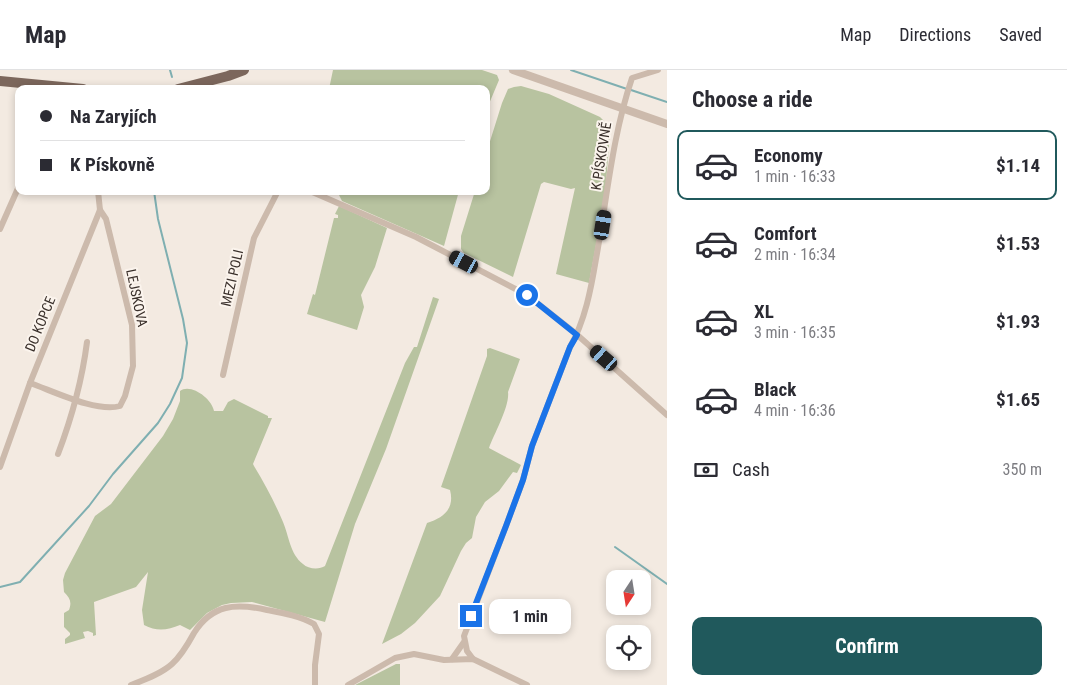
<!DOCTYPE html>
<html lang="en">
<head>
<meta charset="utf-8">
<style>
	:root { --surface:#fff; --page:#f7f7f7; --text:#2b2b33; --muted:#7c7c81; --line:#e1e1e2; --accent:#20595c }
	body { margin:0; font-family:"Roboto Condensed",sans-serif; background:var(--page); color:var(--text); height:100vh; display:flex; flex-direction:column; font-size:19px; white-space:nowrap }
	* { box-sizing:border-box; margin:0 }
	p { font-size:16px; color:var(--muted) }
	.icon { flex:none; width:28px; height:28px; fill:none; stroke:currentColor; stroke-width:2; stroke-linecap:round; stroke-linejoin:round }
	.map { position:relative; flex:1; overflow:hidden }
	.details { display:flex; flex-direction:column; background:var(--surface); width:400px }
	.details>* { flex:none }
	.guide { position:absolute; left:15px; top:15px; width:475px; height:110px; border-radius:10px; box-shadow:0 2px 8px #0003; display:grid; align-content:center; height:110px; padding:0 25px; background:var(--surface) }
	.needle { width:32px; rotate:192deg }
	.controls { position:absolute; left:606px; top:500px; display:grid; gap:10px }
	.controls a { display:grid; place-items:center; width:45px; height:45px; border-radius:10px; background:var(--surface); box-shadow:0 2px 8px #0003; font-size:25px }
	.end { position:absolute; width:22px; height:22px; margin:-11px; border:6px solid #1a73e8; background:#fff; box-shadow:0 0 0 2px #fff }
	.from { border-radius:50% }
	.bubble { position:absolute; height:35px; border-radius:10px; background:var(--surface); box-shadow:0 2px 8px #0003; font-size:16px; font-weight:700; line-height:35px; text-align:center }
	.car { position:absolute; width:15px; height:30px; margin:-15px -8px; border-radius:6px; box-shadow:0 0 4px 1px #0007; background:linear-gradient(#222 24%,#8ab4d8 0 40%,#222 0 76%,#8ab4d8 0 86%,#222 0) }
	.guide b { display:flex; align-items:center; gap:18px; height:48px; font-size:19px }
	.guide b+b { border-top:1px solid var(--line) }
	.guide i { width:12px; height:12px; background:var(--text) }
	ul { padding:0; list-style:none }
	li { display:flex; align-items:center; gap:15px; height:70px; margin:0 10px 8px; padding:0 15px; border:2px solid transparent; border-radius:10px }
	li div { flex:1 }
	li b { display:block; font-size:19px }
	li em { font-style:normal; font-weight:700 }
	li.on { border-color:var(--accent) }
	li>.icon { width:45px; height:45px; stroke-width:1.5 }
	h2 { padding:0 25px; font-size:22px; line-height:60px }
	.pay { display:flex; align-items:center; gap:12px; height:55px; padding:0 25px; font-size:19px }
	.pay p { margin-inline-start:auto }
	.primary-button { display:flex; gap:10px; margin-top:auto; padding:10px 25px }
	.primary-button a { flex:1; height:58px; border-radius:10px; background:var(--accent); color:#fff; font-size:20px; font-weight:700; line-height:58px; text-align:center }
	header { display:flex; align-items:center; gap:30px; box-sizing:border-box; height:70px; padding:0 25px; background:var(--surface); border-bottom:1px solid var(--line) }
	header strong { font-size:24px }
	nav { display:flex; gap:28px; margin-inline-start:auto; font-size:18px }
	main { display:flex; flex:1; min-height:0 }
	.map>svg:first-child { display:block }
	.green { fill:#b8c3a0 }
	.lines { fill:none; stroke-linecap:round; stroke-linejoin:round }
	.stream { stroke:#7fafb1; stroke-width:2 }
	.minor { stroke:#ccbaac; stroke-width:6 }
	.tertiary { stroke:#ccbaac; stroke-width:8 }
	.primary { stroke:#7c675c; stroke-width:10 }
	.route { stroke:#1a73e8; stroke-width:6 }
	.labels { text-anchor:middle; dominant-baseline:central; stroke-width:4; stroke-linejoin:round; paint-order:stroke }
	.street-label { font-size:14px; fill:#3a302b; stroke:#fbf4ed }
</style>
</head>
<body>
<header>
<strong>Map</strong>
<nav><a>Map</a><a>Directions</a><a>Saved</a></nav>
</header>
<main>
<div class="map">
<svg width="667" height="615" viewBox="0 0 667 615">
	<rect width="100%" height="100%" fill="#f3eae1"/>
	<g class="green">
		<path d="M 333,0 L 482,0 L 497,5 L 499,10 L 486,41 L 486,19 L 329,19 Z"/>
		<path d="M 521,16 L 549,24 L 600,47 L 608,55 L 610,63 L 605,126 L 589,213 L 556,204 L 575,118 L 571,119 L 544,112 L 541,114 L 513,207 L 464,183 L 461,179 L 461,166 L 475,121 L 486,121 L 486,84 L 502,33 L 508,19 L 514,17 Z"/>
		<path d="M 339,121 L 459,121 L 444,176 L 342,131 L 339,125 Z"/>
		<path d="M 339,136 L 387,158 L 375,197 L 361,225 L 364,237 L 357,260 L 307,244 L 313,224 L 315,225 L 334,148 L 338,148 L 338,145 L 335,144 Z"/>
		<path d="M 433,227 L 439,229 L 386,379 L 355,454 L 325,552 L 252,532 L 231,533 L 222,535 L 207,543 L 190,560 L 180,555 C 168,560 157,562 144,555 L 142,540 L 148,502 L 136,517 L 94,532 L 96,565 L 93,566 L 93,563 L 88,561 L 83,562 L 85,568 L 65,574 L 65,569 L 70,565 L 70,563 L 64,557 L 64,543 L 69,540 C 72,532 70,528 64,522 L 63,510 L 65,503 L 95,446 L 111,434 L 163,366 L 173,349 L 180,331 L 180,321 C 191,313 212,329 214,341 L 223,341 L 228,332 L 234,329 L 268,346 L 268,348 L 272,348 L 253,394 L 254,396 C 265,414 275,433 283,452 C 289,466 290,484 303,494 C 308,499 319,500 325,496 L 405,293 L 414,277 L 417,277 Z"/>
		<path d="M 490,278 L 520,289 L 508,322 C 510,336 494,364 489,378 L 521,395 L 517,403 L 513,402 L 499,421 L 485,432 L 476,447 L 472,468 L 466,473 L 461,481 L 440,526 L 415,553 L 401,564 L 382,574 L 427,453 C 443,448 455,439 450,420 L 441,417 L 487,286 L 487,279 Z"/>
		<path d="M 396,594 L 400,594 L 400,615 L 355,615 Z"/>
	</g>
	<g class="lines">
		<g class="stream">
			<path d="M 170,0 L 172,7"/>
			<path d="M 571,0 L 627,19"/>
			<path d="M 631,20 L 667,32"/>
			<path d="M 615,477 L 667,514"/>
			<path d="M 0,517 L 20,512 L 89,436 L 113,404 L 158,353 L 170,334 L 182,308 L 187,273 L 183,249 L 158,149 L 154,121"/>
		</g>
		<g class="minor">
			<path d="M 310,121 L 416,167 L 527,225 L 574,262 L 667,345"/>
			<path d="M 0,159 L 19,116"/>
			<path d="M 223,305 L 254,168 L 278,121"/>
			<path d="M 30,313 C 53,321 97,343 120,336 L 125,326 L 133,296 L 132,255 L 106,149 L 100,140"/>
			<path d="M 58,384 C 72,347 82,311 87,272"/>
			<path d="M 0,397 L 30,313 L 100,140 L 98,121"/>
			<path d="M 452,589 L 464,572"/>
			<path d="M 473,589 L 467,581 L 464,566 L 506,456 L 523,410 L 532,376 L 570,277 C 585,251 591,219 596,189 C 607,129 612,67 632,8 L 658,0"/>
			<path d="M 131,615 C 144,610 161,604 172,594 C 181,586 188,574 194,563 C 212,534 236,533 267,540 C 283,543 300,546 314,554 L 319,564 L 315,595 L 315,615"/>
			<path d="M 348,615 L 395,588 L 414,584 L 444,590 L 473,589 L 527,615"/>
		</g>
		<path class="tertiary" d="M 513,0 L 667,54"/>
		<g class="primary">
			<path d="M 0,11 L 83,19"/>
			<path d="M 178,19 L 228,6 L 244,0"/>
		</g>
	</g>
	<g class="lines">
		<path class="route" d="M 471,546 L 506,456 L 523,410 L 532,376 L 570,277 L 577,265 L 527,225"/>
	</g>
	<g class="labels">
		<g class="street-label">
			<text transform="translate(601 86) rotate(-81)">K PÍSKOVNĚ</text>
			<text transform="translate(232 208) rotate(-77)">MEZI POLI</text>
			<text transform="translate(137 228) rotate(78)">LEJSKOVA</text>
			<text transform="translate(40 254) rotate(-68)">DO KOPCE</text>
		</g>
	</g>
</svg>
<div class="controls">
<a><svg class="needle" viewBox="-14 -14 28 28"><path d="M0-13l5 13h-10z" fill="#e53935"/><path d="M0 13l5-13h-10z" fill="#7c7c81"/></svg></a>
<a><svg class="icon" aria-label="locate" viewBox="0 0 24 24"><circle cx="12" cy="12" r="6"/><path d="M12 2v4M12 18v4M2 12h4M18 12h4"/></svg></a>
</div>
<i class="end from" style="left:527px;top:225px"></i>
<i class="end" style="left:471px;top:546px"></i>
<div class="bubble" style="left:489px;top:529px;width:82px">1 min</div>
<i class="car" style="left:603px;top:155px;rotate:9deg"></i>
<i class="car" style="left:464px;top:192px;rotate:298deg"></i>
<i class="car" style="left:604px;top:288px;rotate:311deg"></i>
<div class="guide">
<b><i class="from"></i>Na Zaryjích</b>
<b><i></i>K Pískovně</b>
</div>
</div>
<section class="details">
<h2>Choose a ride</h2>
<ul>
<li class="on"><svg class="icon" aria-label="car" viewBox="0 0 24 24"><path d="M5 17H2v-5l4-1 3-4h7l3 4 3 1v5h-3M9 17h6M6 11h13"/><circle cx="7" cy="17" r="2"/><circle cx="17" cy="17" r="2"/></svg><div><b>Economy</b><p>1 min · 16:33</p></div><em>$1.14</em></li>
<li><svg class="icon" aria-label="car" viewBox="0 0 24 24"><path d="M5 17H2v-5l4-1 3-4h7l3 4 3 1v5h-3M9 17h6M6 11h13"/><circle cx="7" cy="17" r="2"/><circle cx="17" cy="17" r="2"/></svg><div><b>Comfort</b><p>2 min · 16:34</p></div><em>$1.53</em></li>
<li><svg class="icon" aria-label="car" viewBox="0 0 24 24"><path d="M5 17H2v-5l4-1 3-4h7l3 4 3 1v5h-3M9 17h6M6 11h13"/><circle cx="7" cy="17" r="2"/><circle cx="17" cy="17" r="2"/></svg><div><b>XL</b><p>3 min · 16:35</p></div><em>$1.93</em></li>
<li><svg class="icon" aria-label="car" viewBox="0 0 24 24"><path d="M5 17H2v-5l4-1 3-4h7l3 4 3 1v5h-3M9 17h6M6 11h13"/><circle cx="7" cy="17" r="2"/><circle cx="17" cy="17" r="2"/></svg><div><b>Black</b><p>4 min · 16:36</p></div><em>$1.65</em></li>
</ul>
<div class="pay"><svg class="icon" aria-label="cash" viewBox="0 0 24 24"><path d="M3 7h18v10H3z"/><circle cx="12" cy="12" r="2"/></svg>Cash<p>350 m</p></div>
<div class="primary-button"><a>Confirm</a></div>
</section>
</main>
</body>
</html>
